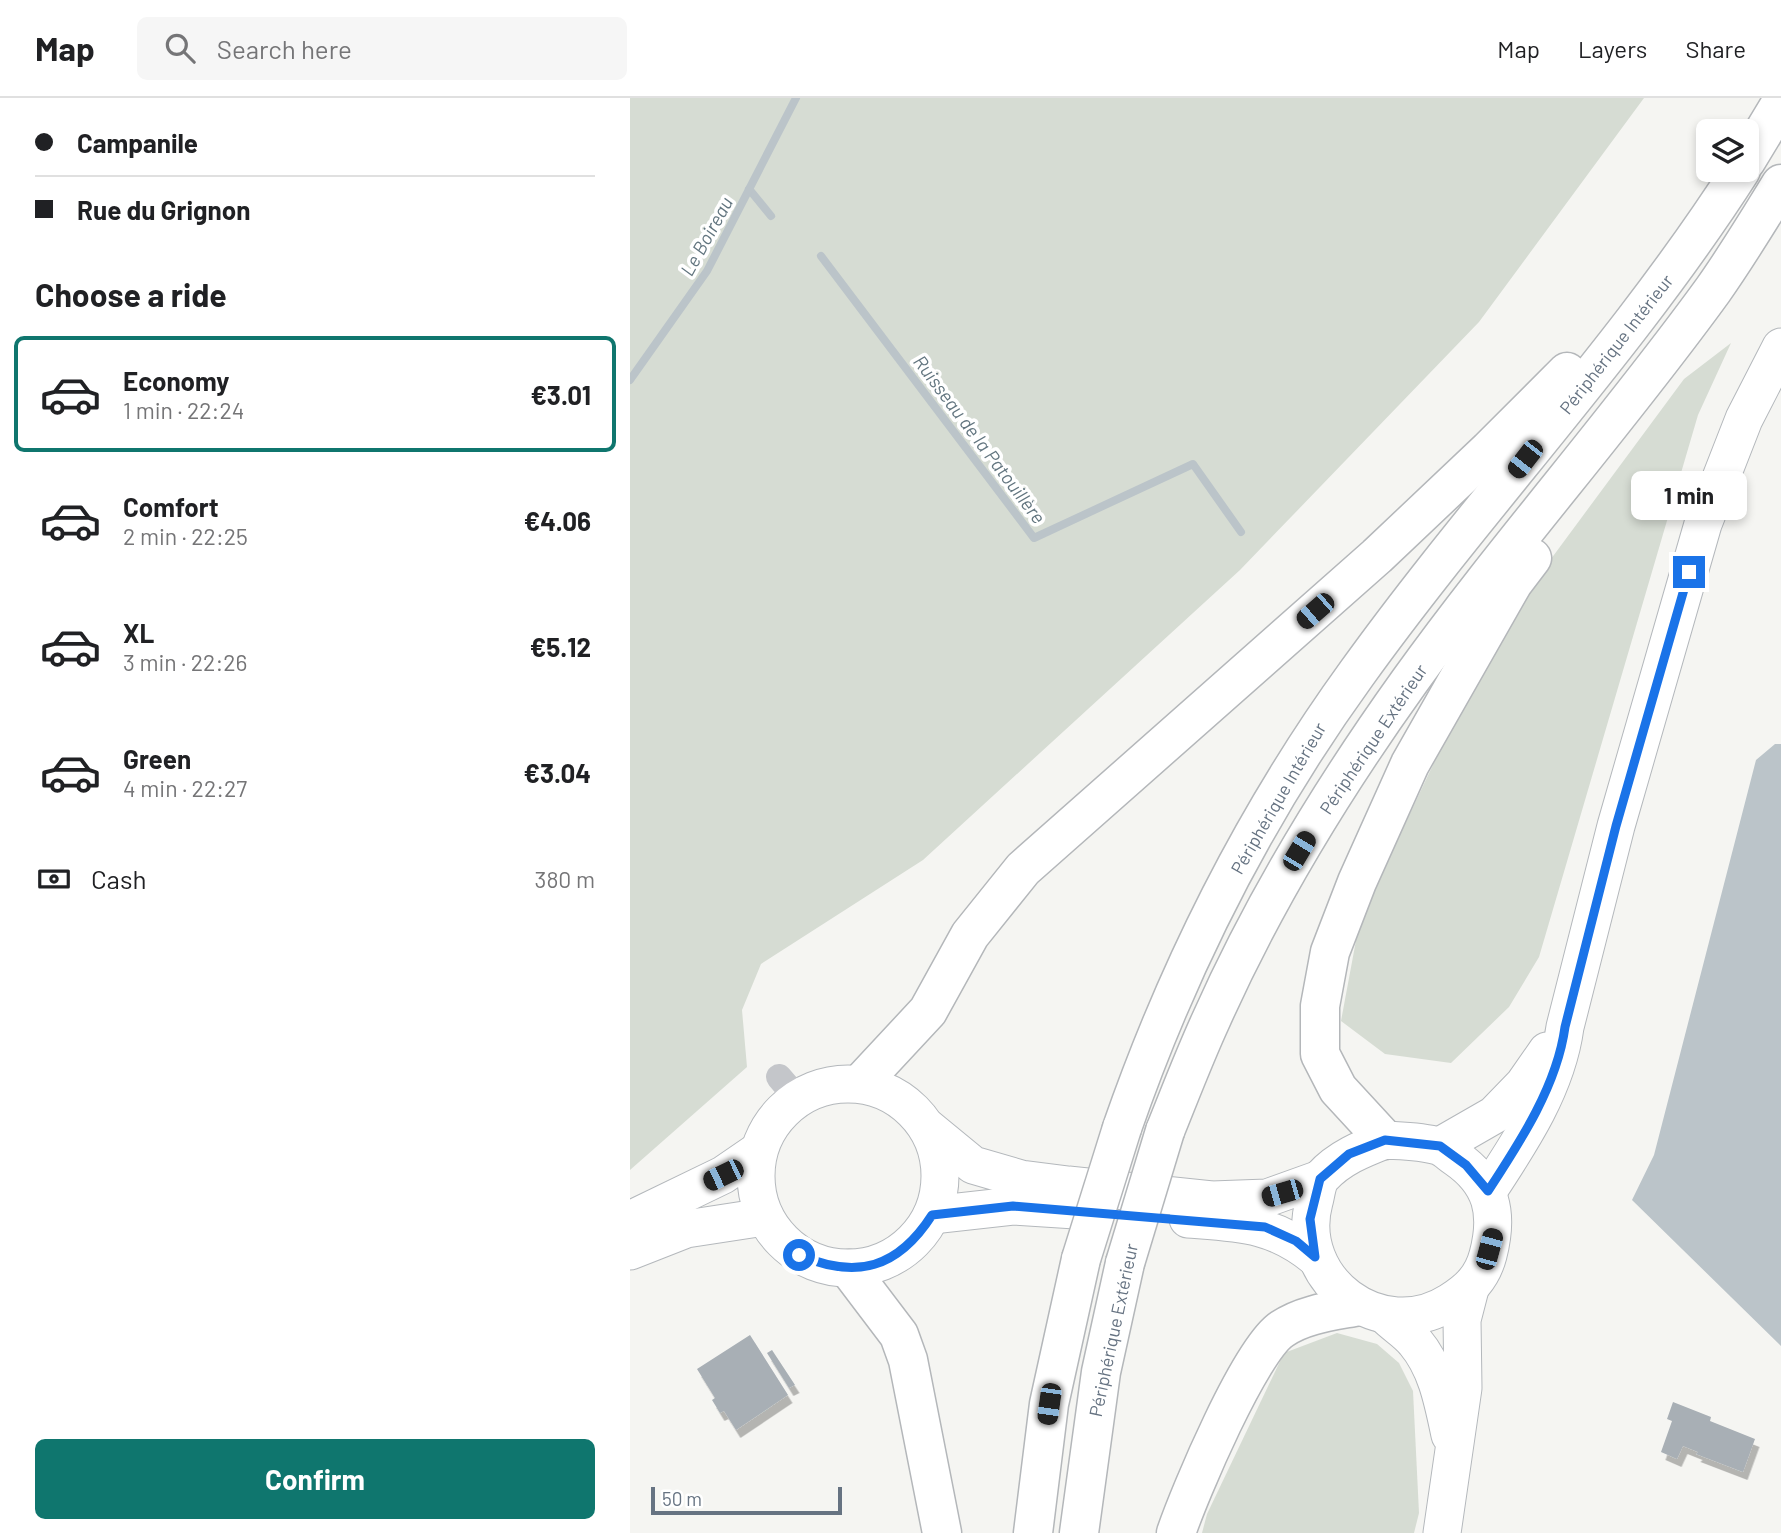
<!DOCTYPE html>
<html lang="en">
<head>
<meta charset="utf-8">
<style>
	:root { --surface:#fff; --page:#f6f6f6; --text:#202124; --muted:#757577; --line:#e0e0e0; --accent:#0f766e }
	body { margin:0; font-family:Barlow,sans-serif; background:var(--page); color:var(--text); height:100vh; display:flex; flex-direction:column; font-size:26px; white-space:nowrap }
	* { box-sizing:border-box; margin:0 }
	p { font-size:23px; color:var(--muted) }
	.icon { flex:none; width:38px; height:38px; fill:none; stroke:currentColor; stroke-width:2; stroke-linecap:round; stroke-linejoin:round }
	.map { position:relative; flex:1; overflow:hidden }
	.sheet { display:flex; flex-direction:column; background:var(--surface); width:630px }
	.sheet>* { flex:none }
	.top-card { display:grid; align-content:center; height:154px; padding:0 35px; background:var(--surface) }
	.tools { position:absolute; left:1066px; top:21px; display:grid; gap:14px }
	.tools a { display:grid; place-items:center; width:63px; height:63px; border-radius:10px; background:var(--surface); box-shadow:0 4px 10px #0003; font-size:35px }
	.scale { position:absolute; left:21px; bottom:18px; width:191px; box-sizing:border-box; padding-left:7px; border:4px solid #667382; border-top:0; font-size:19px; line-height:24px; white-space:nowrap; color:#667382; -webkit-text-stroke:5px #fff; paint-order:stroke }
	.end { position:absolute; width:32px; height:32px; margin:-16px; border:9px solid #1a73e8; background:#fff; box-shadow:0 0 0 4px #fff }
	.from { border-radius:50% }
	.bubble { position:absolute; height:49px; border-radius:10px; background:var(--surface); box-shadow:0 4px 10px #0003; font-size:23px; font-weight:700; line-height:49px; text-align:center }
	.car { position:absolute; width:21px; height:42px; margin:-21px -10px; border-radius:9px; box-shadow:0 0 5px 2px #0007; background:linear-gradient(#222 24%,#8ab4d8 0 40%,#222 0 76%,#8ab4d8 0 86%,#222 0) }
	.top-card b { display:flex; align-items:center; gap:24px; height:66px; font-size:26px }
	.top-card b+b { border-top:2px solid var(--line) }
	.top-card i { width:18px; height:18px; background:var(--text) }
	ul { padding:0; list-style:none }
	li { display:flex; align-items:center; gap:21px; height:116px; margin:0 14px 10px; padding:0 21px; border:4px solid transparent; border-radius:10px }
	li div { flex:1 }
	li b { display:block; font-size:26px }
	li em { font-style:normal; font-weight:700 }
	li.active { border-color:var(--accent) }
	li>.icon { width:63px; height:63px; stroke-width:1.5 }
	h2 { padding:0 35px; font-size:32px; line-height:84px }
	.pay { display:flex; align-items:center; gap:18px; height:77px; padding:0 35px; font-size:26px }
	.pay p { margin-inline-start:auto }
	.action { display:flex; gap:14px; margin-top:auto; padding:14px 35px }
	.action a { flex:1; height:80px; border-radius:10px; background:var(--accent); color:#fff; font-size:28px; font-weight:700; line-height:80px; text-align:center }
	header { display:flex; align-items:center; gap:42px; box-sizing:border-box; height:98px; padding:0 35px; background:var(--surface); border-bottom:2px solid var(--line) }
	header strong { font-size:33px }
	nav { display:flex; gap:38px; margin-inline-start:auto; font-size:24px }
	.search { width:490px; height:63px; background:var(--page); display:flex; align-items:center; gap:18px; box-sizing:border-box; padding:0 24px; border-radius:10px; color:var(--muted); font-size:26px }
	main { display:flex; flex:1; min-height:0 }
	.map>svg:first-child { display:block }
	.green { fill:#d6dcd3 }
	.water { fill:#bbc4c9 }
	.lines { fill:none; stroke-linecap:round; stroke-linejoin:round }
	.stream { stroke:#bbc4c9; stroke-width:8 }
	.building { fill:#a8afb5; filter:url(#shadow) }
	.secondary-casing { stroke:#b4b8bc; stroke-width:39 }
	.highway-casing { stroke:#b4b7ba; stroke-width:41 }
	.street { stroke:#c4c6ca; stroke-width:26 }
	.secondary { stroke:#fff; stroke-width:37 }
	.highway { stroke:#fff; stroke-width:38 }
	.highway-bridge-casing { stroke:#b4b7ba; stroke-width:41; stroke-linecap:butt }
	.highway-bridge { stroke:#fff; stroke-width:38 }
	.route { stroke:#1a73e8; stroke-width:9 }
	.labels { text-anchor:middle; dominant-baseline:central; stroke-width:7; stroke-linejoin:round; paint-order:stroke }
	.street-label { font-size:18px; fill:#667382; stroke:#fff }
	.water-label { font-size:19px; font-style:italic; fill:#62757f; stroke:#fff }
</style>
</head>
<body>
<header>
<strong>Map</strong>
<div class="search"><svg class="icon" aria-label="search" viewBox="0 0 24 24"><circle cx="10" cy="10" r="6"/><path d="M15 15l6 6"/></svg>Search here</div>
<nav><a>Map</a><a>Layers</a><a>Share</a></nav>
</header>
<main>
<section class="sheet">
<div class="top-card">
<b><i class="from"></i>Campanile</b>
<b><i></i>Rue du Grignon</b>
</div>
<h2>Choose a ride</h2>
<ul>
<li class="active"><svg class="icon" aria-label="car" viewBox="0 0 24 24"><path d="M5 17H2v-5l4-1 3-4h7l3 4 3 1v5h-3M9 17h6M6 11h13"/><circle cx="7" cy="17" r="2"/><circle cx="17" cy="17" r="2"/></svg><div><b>Economy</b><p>1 min · 22:24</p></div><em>€3.01</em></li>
<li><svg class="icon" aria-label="car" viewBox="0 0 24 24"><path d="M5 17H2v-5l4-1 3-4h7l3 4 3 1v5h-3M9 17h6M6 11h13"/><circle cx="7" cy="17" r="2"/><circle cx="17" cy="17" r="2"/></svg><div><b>Comfort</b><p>2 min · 22:25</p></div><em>€4.06</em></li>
<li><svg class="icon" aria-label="car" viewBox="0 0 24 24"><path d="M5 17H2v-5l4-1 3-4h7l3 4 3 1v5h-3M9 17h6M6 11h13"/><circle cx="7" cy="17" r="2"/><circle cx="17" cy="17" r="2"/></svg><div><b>XL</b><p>3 min · 22:26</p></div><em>€5.12</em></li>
<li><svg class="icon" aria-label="car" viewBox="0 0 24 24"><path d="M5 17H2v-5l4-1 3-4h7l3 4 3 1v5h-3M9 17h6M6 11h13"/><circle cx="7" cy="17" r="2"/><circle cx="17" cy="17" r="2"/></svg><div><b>Green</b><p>4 min · 22:27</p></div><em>€3.04</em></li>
</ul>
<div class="pay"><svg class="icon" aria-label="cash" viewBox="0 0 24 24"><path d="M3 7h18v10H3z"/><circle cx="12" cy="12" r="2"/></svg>Cash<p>380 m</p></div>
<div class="action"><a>Confirm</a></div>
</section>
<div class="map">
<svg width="1151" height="1435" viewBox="0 0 1151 1435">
	<defs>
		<filter id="shadow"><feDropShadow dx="4.5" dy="8" stdDeviation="0" flood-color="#0004"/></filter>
	</defs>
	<rect width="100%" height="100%" fill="#f5f5f2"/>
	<g class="green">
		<path d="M 0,0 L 1014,0 L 849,224 L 610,472 L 293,762 L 131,866 L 112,912 L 117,969 L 0,1072 Z"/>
		<path d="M 1101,245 L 1068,317 L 909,859 L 879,909 L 821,965 L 755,956 L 711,923 L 730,821 L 864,538 L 1054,281 Z"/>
		<path d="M 707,1235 L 747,1246 L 769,1265 L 783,1293 L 789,1415 L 784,1435 L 572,1435 L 577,1416 L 654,1255 Z"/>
	</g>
	<path class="water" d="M 1145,646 L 1151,646 L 1151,1248 L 1002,1102 L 1024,1057 L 1126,662 Z"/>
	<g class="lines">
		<g class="stream">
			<path d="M 119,91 L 141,118"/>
			<path d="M 191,158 L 404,440 L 563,366 L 611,434"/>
			<path d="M 0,282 L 77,173 L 166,0"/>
		</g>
	</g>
	<g class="building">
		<path d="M 120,1237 L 158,1297 L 106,1332 L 94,1313 L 90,1315 L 82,1302 L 85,1300 L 67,1271 Z"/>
		<path d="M 142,1252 L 165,1287 L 159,1290 L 137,1255 Z"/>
		<path d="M 1043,1304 L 1081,1319 L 1080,1323 L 1125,1341 L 1113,1374 L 1066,1356 L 1068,1354 L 1053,1348 L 1047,1361 L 1031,1354 L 1042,1323 L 1037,1321 Z"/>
	</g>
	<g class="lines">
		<g class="secondary-casing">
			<g id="secondary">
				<circle cx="218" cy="1078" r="92"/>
				<path d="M 298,1030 L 343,1067 L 391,1081 L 438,1087 L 582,1102 L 637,1100 L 690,1081"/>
				<path d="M 755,1042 C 772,1043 791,1043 808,1048 C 814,1050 820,1056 826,1060 C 862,1085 869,1115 858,1157 C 852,1180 839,1192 820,1204 C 751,1248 663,1182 684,1104 C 686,1097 687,1085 692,1079 C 709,1060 732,1051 755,1042 Z"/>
				<path d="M 810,1048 L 864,1017 L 894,986 L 917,953"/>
				<path d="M 858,1093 C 891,1043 927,989 935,929 L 986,728 L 1073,426 L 1114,321 L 1151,249"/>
				<path d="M 302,1117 L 383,1108 L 461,1113"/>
				<path d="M 558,1121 C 610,1125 643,1125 685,1159"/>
				<path d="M 0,1122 L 93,1077 L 128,1053"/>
				<path d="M 0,1153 L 56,1131 L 134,1119"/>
				<path d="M 756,1218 C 765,1227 777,1234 785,1244 C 807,1270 813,1304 820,1337"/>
				<path d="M 812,1435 L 833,1290 L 832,1222 L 840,1191"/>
			</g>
		</g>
		<g class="highway-casing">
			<g id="highway">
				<path d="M 1116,63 L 1151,5"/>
				<path d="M 231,985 L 298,913 L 340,837 L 393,771 L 747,458 L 859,352 L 937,274"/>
				<path d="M 492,1030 C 548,869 627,713 727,575 C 850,404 997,250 1111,72"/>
				<path d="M 535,1033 C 550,996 564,959 581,922 C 634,803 703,690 779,584 C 876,449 986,326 1083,192 C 1107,158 1129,122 1151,86"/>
				<path d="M 755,1042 L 708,991 L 690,956 L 690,908 L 700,854 L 727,784 L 780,666 L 883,485 L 902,460"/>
				<path d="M 219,1171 L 269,1237 L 278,1262 L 312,1435"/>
				<path d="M 403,1435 L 419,1306 L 451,1161"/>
				<path d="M 449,1435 L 471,1274 L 495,1165"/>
				<path d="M 546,1435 C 560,1394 620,1252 652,1231 C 674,1216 703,1213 729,1208"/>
			</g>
		</g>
		<path class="street" d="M 149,979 L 167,1000"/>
		<use href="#secondary" class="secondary"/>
		<use href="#highway" class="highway"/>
		<g class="highway-bridge-casing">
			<g id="highway-bridge">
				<path d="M 451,1161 L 492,1030"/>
				<path d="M 495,1165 L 535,1033"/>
			</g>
		</g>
		<use href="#highway-bridge" class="highway-bridge"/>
	</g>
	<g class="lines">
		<path class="route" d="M 169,1157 C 227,1182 268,1170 302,1117 L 383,1108 L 635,1129 L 666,1143 L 685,1159 L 680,1121 L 690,1081 L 719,1056 L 755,1042 L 810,1048 L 836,1067 L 858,1093 C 890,1044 927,988 935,929 L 986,728 L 1059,474"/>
	</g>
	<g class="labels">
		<g class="street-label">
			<text transform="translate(986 246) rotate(-52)">Périphérique Intérieur</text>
			<text transform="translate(743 641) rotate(-56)">Périphérique Extérieur</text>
			<text transform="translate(648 700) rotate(-60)">Périphérique Intérieur</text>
			<text transform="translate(483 1232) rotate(-78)">Périphérique Extérieur</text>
		</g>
		<g class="water-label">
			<text transform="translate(76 138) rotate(-61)">Le Boireau</text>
			<text transform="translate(350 341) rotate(53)">Ruisseau de la Patouillère</text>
		</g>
	</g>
</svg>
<div class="tools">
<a><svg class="icon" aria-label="layers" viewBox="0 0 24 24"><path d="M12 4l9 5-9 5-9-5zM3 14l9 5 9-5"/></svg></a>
</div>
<div class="scale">50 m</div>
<i class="end from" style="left:169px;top:1157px"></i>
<i class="end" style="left:1059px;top:474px"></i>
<div class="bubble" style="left:1001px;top:373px;width:116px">1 min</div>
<i class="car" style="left:895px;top:361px;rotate:218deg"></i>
<i class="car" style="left:685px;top:513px;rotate:229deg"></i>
<i class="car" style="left:669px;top:753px;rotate:31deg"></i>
<i class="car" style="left:93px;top:1077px;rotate:244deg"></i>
<i class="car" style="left:652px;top:1095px;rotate:254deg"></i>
<i class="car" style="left:859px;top:1151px;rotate:15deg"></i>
<i class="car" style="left:419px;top:1306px;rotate:188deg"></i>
</div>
</main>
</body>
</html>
